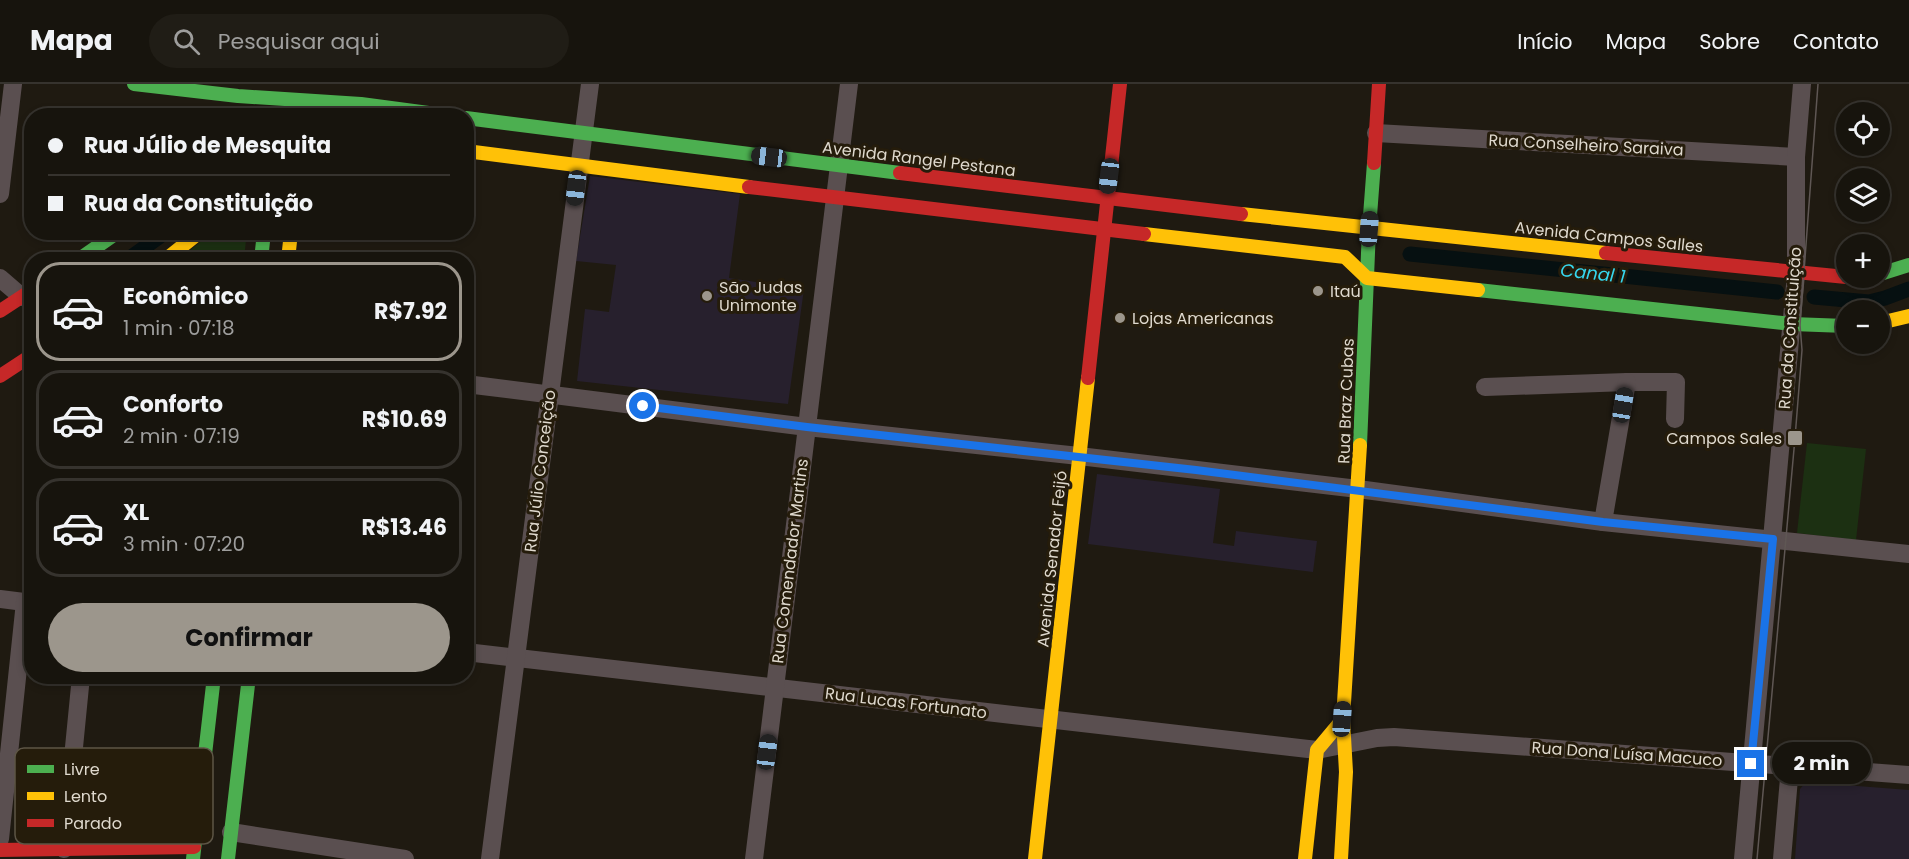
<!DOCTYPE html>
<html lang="pt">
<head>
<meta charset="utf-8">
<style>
	:root { --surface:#17140d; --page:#201d16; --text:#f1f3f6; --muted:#9e9e9d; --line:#36332e; --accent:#9c968c }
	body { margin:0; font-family:Poppins,sans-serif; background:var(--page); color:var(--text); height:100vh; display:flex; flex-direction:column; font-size:22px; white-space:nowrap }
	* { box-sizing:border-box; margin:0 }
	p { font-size:20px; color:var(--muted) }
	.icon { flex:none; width:33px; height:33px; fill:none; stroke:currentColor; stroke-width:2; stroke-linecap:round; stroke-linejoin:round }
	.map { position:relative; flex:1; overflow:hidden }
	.panel { position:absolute; left:24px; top:168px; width:450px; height:432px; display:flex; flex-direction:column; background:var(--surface); border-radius:24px; box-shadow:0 3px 9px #0003,0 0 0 2px var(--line) }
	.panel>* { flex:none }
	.guide { position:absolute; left:24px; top:24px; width:450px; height:132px; border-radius:24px; box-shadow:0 3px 9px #0003,0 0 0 2px var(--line); display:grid; align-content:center; height:132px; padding:0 24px; background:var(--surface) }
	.tools { position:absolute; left:1836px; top:18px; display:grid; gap:12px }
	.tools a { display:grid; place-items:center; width:54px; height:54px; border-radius:50%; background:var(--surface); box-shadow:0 3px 9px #0003,0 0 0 2px var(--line); font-size:30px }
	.end { position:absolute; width:27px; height:27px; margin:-14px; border:8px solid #1a73e8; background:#fff; box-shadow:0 0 0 3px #fff }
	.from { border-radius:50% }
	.bubble { position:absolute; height:42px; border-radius:21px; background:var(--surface); box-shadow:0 3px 9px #0003,0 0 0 2px var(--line); font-size:20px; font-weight:700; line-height:42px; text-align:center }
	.car { position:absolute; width:18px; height:36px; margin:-18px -9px; border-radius:8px; box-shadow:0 0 4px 2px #0007; background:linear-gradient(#222 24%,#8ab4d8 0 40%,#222 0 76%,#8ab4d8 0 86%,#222 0) }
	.guide b { display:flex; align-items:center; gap:21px; height:57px; font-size:22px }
	.guide b+b { border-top:2px solid var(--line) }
	.guide i { width:15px; height:15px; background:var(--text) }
	ul { padding:10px 0 0; list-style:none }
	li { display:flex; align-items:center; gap:18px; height:99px; margin:0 12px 9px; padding:0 12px; border:3px solid var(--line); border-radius:24px }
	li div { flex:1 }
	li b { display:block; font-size:22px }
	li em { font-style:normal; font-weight:700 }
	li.current { border-color:var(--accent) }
	li>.icon { width:54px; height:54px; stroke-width:1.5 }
	.cta { display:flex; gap:12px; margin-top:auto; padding:12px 24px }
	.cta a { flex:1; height:69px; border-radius:36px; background:var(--accent); color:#111; font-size:24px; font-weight:700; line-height:69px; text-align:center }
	header { display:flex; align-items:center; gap:36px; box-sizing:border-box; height:84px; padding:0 30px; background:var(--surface); border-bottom:2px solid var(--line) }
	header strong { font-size:28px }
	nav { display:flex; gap:33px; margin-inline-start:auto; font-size:21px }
	.search { width:420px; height:54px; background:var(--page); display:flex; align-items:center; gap:15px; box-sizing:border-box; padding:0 21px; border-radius:33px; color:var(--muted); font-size:22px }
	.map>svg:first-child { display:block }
	.education { fill:#27202d }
	.green { fill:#1c3012 }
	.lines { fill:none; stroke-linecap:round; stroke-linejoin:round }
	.canal { stroke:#061011; stroke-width:15 }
	.street { stroke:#5a4f50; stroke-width:18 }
	.fast { stroke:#4caf50; stroke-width:14 }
	.slow { stroke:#ffc107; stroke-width:14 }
	.jam { stroke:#c62828; stroke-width:14 }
	.tram { stroke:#5f5754; stroke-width:1.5 }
	.route { stroke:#1a73e8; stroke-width:8 }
	.poi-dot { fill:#9c968c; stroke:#251c0b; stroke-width:2 }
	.labels { text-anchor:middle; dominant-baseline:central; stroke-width:6; stroke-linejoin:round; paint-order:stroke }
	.street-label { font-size:16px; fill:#dfd9ce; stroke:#251c0b }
	.poi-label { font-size:16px; fill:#dfd9ce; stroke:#251c0b; text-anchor:start }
	.water-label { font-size:18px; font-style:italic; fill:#36d7ee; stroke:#251c0b }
	.key { fill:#251c0b; stroke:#5d5546; stroke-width:1.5 }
	.key-label { font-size:16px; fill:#dfd9ce }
</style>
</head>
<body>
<header>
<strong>Mapa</strong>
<div class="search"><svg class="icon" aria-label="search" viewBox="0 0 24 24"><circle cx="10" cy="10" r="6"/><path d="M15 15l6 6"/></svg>Pesquisar aqui</div>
<nav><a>Início</a><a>Mapa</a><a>Sobre</a><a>Contato</a></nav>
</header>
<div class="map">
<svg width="1909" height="775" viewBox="0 0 1909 775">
	<rect width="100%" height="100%" fill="#1f1a11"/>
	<g class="education">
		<path d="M 590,92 L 740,110 L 729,194 L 804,205 L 788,320 L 577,297 L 585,225 L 609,228 L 616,181 L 576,177 Z"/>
		<path d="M 1097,390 L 1220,405 L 1213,459 L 1234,462 L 1236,447 L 1317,457 L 1313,488 L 1088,460 Z"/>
		<path d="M 1806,698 L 1909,706 L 1909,775 L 1795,775 L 1800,705 Z"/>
	</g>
	<g class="green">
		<path d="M 212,149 L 243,149 L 246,156 L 244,175 L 177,176 Z"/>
		<path d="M 1807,359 L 1866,365 L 1856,456 L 1797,449 Z"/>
	</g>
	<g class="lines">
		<g class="canal">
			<path d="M 1410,170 L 1777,208"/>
			<path d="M 127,176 L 166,148"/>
			<path d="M 1814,213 L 1869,218 L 1885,214 L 1909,205"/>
		</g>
		<g class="street">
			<path d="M 1376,49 L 1796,73"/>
			<path d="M 0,110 L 13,0"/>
			<path d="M 0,194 L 22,213"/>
			<path d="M 466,300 L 807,343 L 1079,372 L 1358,405 L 1603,438 L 1909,470"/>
			<path d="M 1485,303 L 1627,298 L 1676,298 L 1675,335"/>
			<path d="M 1603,438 L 1627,298"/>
			<path d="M 0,515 L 32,519"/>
			<path d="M 466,568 L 1317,666 L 1377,654 L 1394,653 L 1909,691"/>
			<path d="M 231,748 L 405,775"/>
			<path d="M 0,755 L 25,518"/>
			<path d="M 64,765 L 81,592"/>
			<path d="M 490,775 L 590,0"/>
			<path d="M 754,775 L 849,0"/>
			<path d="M 1743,775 L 1796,190 L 1796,73 L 1802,0"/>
			<path d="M 1782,775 L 1790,683"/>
		</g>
		<g class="fast">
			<path d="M 134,0 L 238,12 L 361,20 L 451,32"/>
			<path d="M 466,34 L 900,89"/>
			<path d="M 78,176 L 118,148"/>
			<path d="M 261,176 L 264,148"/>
			<path d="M 1880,190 L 1909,181"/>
			<path d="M 1478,206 L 1792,240 L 1846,242"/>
			<path d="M 1360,361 L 1369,145 L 1374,79"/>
			<path d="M 193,775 L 214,592"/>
			<path d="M 228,775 L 249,592"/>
		</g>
		<g class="slow">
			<path d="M 466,67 L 749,103"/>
			<path d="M 1241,130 L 1606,169"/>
			<path d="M 1144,150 L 1345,173 L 1367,194 L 1478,206"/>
			<path d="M 165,176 L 200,148"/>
			<path d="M 288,176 L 291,148"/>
			<path d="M 1880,239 L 1909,232"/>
			<path d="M 1035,775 L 1088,294"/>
			<path d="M 1305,775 L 1317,666 L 1343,635"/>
			<path d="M 1341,775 L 1346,688 L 1343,635 L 1360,361"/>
		</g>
		<g class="jam">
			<path d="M 1374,79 L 1379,0"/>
			<path d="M 900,89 L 1241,130"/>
			<path d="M 749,103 L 1144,150"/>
			<path d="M 1606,169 L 1846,193"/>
			<path d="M 0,227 L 32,206"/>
			<path d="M 0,292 L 32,271"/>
			<path d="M 1088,294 L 1120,0"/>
			<path d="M 0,766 L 194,763"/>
		</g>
		<path class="tram" d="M 1757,775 L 1795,354 L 1802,266 L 1800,241 L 1818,0"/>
	</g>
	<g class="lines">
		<path class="route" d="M 643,322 L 807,343 L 1196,386 L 1603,438 L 1773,455 L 1751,680"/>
	</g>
	<g class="poi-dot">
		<circle cx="1318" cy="207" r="6"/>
		<circle cx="707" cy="212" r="6"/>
		<circle cx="1120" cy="234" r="6"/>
		<rect x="1787" y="346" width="16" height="16" rx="3"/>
	</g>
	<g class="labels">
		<g class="street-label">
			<text transform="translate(1586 61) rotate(3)">Rua Conselheiro Saraiva</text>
			<text transform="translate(919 75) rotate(7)">Avenida Rangel Pestana</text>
			<text transform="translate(1609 153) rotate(6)">Avenida Campos Salles</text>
			<text transform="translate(1790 244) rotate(-86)">Rua da Constituição</text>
			<text transform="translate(1346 317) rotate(-88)">Rua Braz Cubas</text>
			<text transform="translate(540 387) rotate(-83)">Rua Júlio Conceição</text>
			<text transform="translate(1052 475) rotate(-84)">Avenida Senador Feijó</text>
			<text transform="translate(790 477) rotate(-83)">Rua Comendador Martins</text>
			<text transform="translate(906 619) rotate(7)">Rua Lucas Fortunato</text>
			<text transform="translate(1627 670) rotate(4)">Rua Dona Luísa Macuco</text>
		</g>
		<g class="poi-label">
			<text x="719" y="203">São Judas<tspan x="719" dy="18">Unimonte</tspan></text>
			<text x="1330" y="207">Itaú</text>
			<text x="1132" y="234">Lojas Americanas</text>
			<text x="1782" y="354" text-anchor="end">Campos Sales</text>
		</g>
		<g class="water-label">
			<text transform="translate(1593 189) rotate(6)">Canal 1</text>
		</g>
	</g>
	<rect x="15" y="664" width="198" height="96" rx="9" class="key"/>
	<rect x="27" y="681" width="27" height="8" fill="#4caf50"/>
	<rect x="27" y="708" width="27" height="8" fill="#ffc107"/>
	<rect x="27" y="735" width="27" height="8" fill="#c62828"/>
	<g class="key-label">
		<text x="64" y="691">Livre</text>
		<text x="64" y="718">Lento</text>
		<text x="64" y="745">Parado</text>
	</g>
</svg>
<div class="tools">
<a><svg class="icon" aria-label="locate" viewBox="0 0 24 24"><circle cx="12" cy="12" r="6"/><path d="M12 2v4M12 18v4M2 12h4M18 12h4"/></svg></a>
<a><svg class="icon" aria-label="layers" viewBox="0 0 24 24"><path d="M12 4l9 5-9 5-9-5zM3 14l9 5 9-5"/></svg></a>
<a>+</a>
<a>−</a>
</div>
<i class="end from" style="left:643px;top:322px"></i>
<i class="end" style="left:1751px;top:680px"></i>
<div class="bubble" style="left:1772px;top:658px;width:99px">2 min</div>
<i class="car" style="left:769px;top:73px;rotate:277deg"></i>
<i class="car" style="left:1109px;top:92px;rotate:187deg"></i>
<i class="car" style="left:576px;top:104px;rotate:187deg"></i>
<i class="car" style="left:1369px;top:145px;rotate:4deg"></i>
<i class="car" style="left:1623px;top:321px;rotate:9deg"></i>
<i class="car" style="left:1342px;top:635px;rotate:4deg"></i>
<i class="car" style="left:767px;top:668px;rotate:7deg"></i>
<div class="guide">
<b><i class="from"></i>Rua Júlio de Mesquita</b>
<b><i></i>Rua da Constituição</b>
</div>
<section class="panel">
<ul>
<li class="current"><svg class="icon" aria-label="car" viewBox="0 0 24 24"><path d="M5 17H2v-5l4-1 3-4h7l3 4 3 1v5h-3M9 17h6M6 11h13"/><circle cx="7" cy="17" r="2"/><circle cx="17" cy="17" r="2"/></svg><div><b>Econômico</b><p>1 min · 07:18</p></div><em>R$7.92</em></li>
<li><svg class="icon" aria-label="car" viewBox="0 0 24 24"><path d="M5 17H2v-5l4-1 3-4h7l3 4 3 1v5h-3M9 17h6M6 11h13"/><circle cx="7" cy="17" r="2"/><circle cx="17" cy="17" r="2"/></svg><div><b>Conforto</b><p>2 min · 07:19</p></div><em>R$10.69</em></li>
<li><svg class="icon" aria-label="car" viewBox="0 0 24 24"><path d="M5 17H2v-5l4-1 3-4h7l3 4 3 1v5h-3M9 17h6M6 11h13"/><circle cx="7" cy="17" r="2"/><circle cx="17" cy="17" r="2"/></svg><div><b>XL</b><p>3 min · 07:20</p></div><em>R$13.46</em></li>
</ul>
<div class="cta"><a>Confirmar</a></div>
</section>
</div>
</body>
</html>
